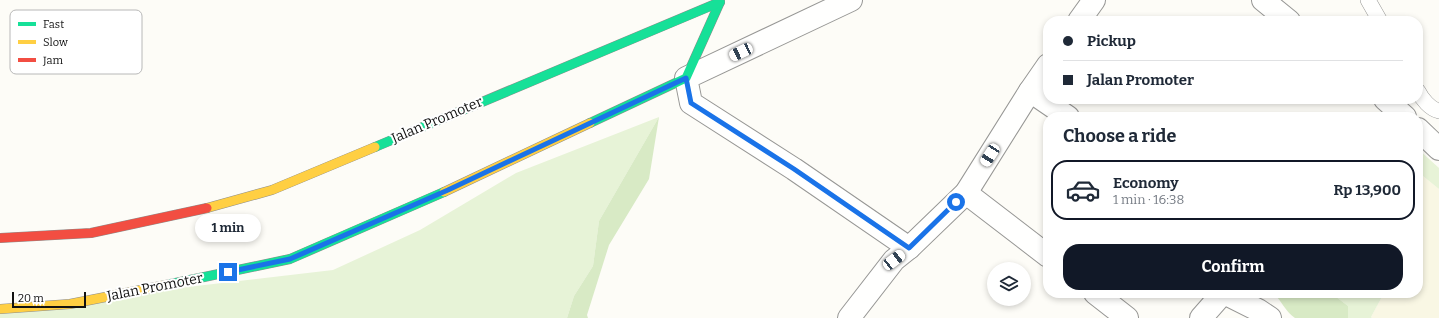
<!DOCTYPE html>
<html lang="en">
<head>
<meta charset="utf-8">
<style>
	:root { --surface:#fff; --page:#f6f6f7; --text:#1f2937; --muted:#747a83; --line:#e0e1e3; --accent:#111827 }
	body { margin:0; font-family:Bitter,serif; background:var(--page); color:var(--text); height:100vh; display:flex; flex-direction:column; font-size:15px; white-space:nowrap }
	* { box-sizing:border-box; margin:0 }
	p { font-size:13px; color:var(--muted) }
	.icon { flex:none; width:22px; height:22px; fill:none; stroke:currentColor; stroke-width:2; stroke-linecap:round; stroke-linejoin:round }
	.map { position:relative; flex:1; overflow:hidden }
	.sheet { position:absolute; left:1043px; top:112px; width:380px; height:186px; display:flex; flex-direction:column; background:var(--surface); border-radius:16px; box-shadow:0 2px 6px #0003 }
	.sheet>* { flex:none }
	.hud { position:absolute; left:1043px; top:16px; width:380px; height:88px; border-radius:16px; box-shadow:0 2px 6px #0003; display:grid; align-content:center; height:88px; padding:0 20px; background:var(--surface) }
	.tools { position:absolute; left:987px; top:262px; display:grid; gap:8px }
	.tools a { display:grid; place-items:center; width:44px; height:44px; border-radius:50%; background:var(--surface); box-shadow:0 2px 6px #0003; font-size:20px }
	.scale { position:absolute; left:12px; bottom:10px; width:74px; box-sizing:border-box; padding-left:4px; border:2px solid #111; border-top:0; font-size:11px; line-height:14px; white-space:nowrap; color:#111; -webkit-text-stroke:3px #fff; paint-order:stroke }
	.end { position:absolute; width:18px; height:18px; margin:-9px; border:5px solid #1a73e8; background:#fff; box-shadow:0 0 0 2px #fff }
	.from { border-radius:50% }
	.bubble { position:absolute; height:28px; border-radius:14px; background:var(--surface); box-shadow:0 2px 6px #0003; font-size:13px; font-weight:700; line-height:28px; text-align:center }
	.car { position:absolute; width:12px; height:24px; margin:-12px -6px; border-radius:5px; box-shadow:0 0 3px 1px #0007; background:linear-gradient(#fff 24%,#345 0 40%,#fff 0 76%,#345 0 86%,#fff 0) }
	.hud b { display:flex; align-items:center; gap:14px; height:38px; font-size:15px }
	.hud b+b { border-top:1px solid var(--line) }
	.hud i { width:10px; height:10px; background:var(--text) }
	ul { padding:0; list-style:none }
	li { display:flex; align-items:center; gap:12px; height:60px; margin:0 8px 6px; padding:0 12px; border:2px solid transparent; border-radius:16px }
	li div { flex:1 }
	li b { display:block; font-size:15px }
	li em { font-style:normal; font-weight:700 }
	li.active { border-color:var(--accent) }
	li>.icon { width:36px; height:36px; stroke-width:1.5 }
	h2 { padding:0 20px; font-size:18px; line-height:48px }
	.action { display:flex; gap:8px; margin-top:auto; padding:8px 20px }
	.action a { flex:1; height:46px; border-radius:16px; background:var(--accent); color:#fff; font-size:16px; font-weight:700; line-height:46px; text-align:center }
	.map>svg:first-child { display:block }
	.farmland { fill:#f9f7e4 }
	.green { fill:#e7f3d7 }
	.forest { fill:#d8eac5 }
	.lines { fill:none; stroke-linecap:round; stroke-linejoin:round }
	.lane-casing { stroke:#979795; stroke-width:16 }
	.street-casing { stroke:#979795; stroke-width:24 }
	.fast-casing { stroke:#8e8d8b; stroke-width:10 }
	.slow-casing { stroke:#8e8d8b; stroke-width:10 }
	.jam-casing { stroke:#8e8d8b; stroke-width:10 }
	.lane { stroke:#fffffe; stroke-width:15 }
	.street { stroke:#fffffe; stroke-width:22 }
	.fast { stroke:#16e098; stroke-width:9 }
	.slow { stroke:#ffcf43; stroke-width:9 }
	.jam { stroke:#f24e42; stroke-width:9 }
	.route { stroke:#1a73e8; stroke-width:5 }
	.labels { text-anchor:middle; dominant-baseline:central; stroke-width:4; stroke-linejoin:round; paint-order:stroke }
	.street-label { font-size:14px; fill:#111; stroke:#fff }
	.key { fill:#fff; stroke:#b8b8b8; stroke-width:1 }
	.key-label { font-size:11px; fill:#111 }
</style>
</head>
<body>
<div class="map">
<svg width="1439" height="318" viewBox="0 0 1439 318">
	<rect width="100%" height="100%" fill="#fdfcf7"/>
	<path class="farmland" d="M 1418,172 L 1439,189 L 1439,318 L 1372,318 L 1371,317 L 1384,293 L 1418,293 Z"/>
	<g class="green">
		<path d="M 659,117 L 599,221 L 593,266 L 574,296 L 567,318 L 0,318 L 0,309 L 333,270 L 420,230 L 516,173 Z"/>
		<path d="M 1418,149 L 1439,168 L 1439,189 L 1418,172 Z"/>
		<path d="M 1331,293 L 1384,293 L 1371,317 L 1372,318 L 1348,318 L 1348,306 Z"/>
	</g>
	<g class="forest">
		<path d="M 659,117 L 649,179 L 609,245 L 587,315 L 588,318 L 567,318 L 574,296 L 593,266 L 599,221 Z"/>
		<path d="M 1274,293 L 1331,293 L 1348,306 L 1348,318 L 1295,318 C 1286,312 1281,301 1274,293 Z"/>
	</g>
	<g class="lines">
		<g class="lane-casing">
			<g id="lane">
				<path d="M 1368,0 L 1380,21"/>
				<path d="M 1418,91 C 1422,99 1430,109 1439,111"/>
			</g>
		</g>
		<g class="street-casing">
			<g id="street">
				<path d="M 851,0 L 686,78 L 691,103 L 794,169 L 909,248"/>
				<path d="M 1263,0 L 1289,21"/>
				<path d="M 1079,21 L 1094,0"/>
				<path d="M 1030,91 L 1068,117"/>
				<path d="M 1385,99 L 1405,117"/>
				<path d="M 1418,129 L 1439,149"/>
				<path d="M 966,193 L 1048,256"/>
				<path d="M 1095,293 L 1127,318"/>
				<path d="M 1224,293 L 1258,310 L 1270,318"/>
				<path d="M 849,318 L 894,260 L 909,248 L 966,193 L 1030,91 L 1048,65"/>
				<path d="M 1201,318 L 1223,293"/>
			</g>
		</g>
		<g class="fast-casing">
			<g id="fast">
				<path d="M 590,123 L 686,78 L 720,2"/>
				<path d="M 375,147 L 720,2"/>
				<path d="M 166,285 L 290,259 L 444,192"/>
			</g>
		</g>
		<g class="slow-casing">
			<g id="slow">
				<path d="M 444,192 L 590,123"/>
				<path d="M 207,208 L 272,190 L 375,147"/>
				<path d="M 0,309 L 70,304 L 166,285"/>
			</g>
		</g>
		<g class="jam-casing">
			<path id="jam" d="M 0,238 L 91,233 L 207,208"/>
		</g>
		<use href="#lane" class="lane"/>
		<use href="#street" class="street"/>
		<use href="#fast" class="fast"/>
		<use href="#slow" class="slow"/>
		<use href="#jam" class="jam"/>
	</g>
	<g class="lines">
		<path class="route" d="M 228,272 L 290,259 L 448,190 L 686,78 L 691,103 L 794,169 L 909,248 L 956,202"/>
	</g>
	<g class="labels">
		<g class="street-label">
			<text transform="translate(437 120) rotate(-23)">Jalan Promoter</text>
			<text transform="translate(155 287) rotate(-11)">Jalan Promoter</text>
		</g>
	</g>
	<rect x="10" y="10" width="132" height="64" rx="6" class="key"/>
	<rect x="18" y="22" width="18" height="4" fill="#16e098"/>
	<rect x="18" y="40" width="18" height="4" fill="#ffcf43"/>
	<rect x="18" y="58" width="18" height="4" fill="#f24e42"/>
	<g class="key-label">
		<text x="43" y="28">Fast</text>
		<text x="43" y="46">Slow</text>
		<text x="43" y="64">Jam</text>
	</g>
</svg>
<div class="tools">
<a><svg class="icon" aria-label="layers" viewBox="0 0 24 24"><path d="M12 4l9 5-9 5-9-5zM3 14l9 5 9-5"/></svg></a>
</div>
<div class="scale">20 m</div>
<i class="end from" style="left:956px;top:202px"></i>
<i class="end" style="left:228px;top:272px"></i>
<div class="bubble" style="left:195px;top:214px;width:66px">1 min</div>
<i class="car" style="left:741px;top:52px;rotate:245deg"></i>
<i class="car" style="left:990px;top:155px;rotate:213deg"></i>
<i class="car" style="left:894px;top:260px;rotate:52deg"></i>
<div class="hud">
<b><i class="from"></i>Pickup</b>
<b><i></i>Jalan Promoter</b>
</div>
<section class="sheet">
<h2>Choose a ride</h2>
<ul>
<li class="active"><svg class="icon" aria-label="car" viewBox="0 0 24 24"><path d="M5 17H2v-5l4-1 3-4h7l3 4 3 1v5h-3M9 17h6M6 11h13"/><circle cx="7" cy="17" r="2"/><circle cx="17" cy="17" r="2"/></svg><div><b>Economy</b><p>1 min · 16:38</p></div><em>Rp 13,900</em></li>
</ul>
<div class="action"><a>Confirm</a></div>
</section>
</div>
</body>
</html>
